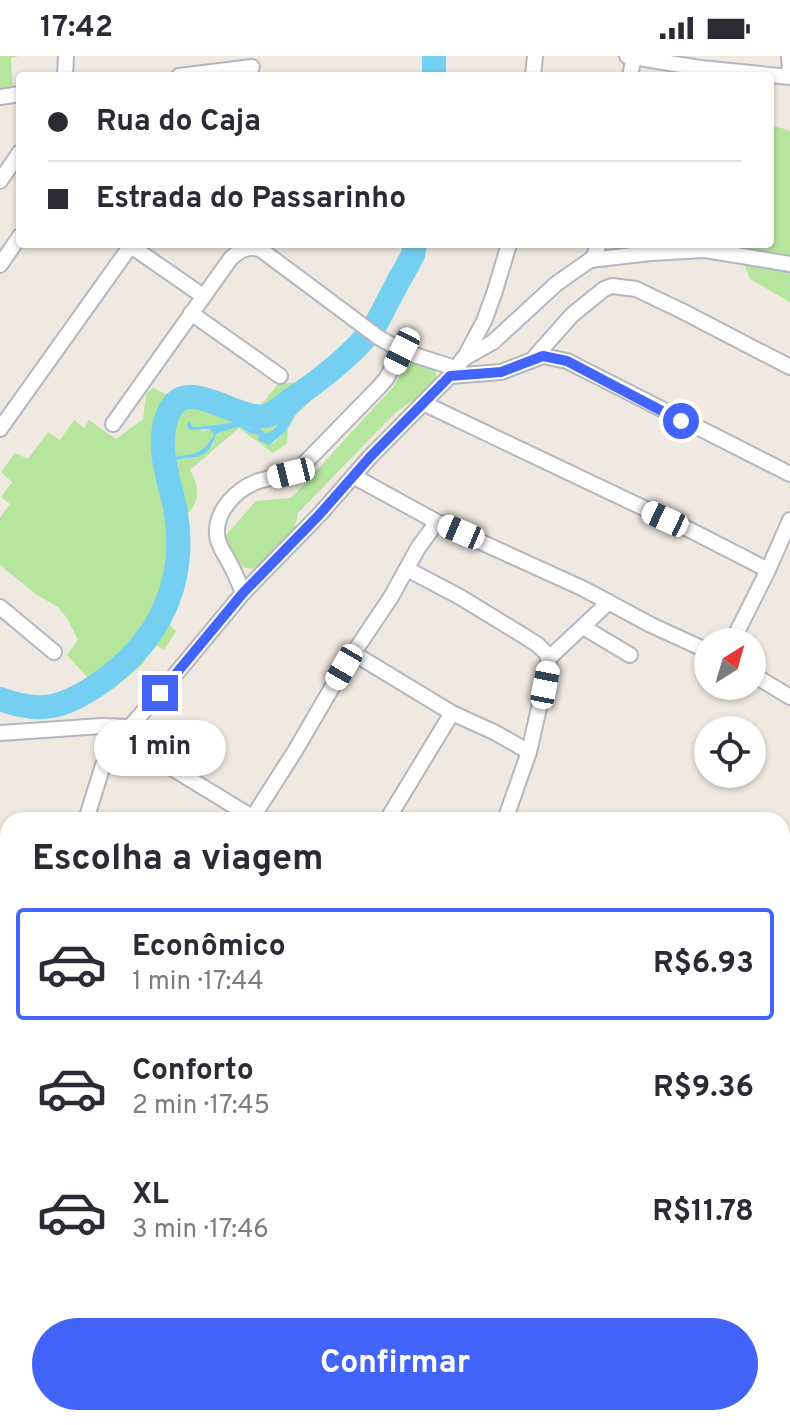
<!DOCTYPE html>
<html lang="pt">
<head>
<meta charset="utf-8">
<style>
	:root { --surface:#fff; --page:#f2f2f3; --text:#2b2b33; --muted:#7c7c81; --line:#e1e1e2; --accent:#4264fb }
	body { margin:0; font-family:Overpass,sans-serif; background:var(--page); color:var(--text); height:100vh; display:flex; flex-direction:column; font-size:30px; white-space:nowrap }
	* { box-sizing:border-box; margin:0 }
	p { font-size:26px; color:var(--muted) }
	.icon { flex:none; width:44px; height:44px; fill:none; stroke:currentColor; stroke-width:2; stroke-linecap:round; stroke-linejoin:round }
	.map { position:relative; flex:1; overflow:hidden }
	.drawer { position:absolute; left:0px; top:756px; width:790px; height:614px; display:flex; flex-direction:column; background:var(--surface); border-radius:24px 24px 0 0; box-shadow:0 2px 6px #0004 }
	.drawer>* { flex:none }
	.top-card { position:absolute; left:16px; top:16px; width:758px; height:176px; border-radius:8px; box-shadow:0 2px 6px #0004; display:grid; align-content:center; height:176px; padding:0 32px; background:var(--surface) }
	.needle { width:52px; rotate:37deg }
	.controls { position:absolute; left:694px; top:572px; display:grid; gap:16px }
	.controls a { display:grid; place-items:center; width:72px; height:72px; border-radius:50%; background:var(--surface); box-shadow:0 2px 6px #0004; font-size:40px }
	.end { position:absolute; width:36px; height:36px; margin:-18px; border:10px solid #4264fb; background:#fff; box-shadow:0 0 0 4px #fff }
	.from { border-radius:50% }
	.bubble { position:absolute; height:56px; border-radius:28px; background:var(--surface); box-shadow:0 2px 6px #0004; font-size:26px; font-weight:700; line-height:56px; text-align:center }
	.car { position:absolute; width:24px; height:48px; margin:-24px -12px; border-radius:10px; box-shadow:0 0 6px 2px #0007; background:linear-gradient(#fff 24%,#345 0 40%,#fff 0 76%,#345 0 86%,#fff 0) }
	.top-card b { display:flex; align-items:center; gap:28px; height:76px; font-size:30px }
	.top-card b+b { border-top:2px solid var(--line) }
	.top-card i { width:20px; height:20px; background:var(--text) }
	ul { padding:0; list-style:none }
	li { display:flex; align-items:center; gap:24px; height:112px; margin:0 16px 12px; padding:0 16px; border:4px solid transparent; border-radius:8px }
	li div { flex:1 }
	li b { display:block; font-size:30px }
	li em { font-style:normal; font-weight:700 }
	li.current { border-color:var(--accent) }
	li>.icon { width:72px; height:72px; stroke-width:1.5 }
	h2 { padding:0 32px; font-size:36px; line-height:96px }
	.button { display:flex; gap:16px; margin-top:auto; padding:16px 32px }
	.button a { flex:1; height:92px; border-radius:48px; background:var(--accent); color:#fff; font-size:32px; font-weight:700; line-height:92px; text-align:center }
	.status { display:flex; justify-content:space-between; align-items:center; height:56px; padding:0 40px; background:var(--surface); direction:ltr }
	.status svg { height:22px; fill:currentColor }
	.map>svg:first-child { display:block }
	.green { fill:#b6e59e }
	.water { fill:#75cff0 }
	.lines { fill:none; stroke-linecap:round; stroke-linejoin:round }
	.river { stroke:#75cff0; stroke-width:24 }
	.minor-casing { stroke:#b4b7c1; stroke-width:18 }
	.minor { stroke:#fff; stroke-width:14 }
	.route { stroke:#4264fb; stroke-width:10 }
</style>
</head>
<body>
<div class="status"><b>17:42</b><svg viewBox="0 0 49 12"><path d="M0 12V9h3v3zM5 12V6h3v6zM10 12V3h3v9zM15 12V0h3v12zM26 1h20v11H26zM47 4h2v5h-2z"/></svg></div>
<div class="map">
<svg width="790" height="1369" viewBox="0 0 790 1369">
	<rect width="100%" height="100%" fill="#efe9e1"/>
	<g class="green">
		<path d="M 0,0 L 19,0 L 11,2 L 13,39 L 0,39 Z"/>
		<path d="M 770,70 L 786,73 L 790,76 L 790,246 L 750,223 L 737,188 L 770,188 Z"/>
		<path d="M 362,293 L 364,294 L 357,305 L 351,306 L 345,312 L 296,359 L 288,373 L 287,387 L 273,397 L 239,372 L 190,414 C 201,433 200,449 182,463 C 183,479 189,507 187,521 C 185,538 174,552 170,569 L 176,575 L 164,594 L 153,587 L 143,608 L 112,634 L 100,640 L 94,635 L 89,623 L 67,599 L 78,584 L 67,562 L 58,551 L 37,539 L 0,509 L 0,462 L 10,448 L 1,441 L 12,426 L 1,416 L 15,397 L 28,403 L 48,376 L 60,384 L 74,364 L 84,372 L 89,364 L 116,383 L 143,363 L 146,338 L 153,332 L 176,343 L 185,335 L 196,343 L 204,340 L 211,335 L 231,347 L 256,355 L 278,328 L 300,326 L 320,315 L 329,312 L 321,322 L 316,334 L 310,335 L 290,352 L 290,356 L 282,360 L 275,374 L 266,377 L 255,372 L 248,372 L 236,365 L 231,367 L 197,371 L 192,370 L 189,366 L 187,369 L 203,375 L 209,373 L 214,378 C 205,395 197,398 177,400 L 174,407 L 176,420 L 179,415 L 176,406 L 179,403 L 193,402 L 213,390 L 216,378 C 223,376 228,372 235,371 C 246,371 262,382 273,387 L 285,376 L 294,360 L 304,349 L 331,324 L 344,306 L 352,303 L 358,294 Z"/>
		<path d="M 417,305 L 434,312 L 437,321 C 429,337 405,348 391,361 L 298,457 L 293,478 L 257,513 L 239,511 L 224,484 L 226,479 L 256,445 L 290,442 L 294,439 L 393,331 L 406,310 Z"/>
		<path d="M 389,1362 L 432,1362 L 430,1369 L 379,1369 Z"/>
	</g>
	<path class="water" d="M 358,278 L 366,283 L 362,289 L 362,293 L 358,294 L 352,303 L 344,306 L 331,324 L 323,330 L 294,360 L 285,376 L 269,389 L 258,384 L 259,379 L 250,377 L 240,371 C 231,372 224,375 216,378 C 210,401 200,401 179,403 L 176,405 L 179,415 L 179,423 L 176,420 L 175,403 L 177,400 C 196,398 205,396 214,378 L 209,373 L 189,374 L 187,369 L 189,365 L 192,370 L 197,371 L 231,367 L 240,364 L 243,365 L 248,372 L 258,372 L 266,377 C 276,375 278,369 282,359 L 290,356 C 290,346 295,334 304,329 L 310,335 L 316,334 L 321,322 Z"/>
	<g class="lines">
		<g class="river">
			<path d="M 434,20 L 434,0"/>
			<path d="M 0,643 C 40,658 63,652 97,629 C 159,587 189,526 175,451 C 168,421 155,386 169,356 C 187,316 241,370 269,359 C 276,356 283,350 289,345 C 319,325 349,302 372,274 C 378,266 382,256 387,247 C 395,231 404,215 413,199 L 415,188"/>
		</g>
		<g class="minor-casing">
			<g id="minor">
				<path d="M 627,0 L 700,12 L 790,21"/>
				<path d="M 789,0 L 790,14"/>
				<path d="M 65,20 L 66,0"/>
				<path d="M 179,20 L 252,11"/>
				<path d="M 533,20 L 535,0"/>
				<path d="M 630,20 L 634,1"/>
				<path d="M 0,41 L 20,38"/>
				<path d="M 0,125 L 20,96"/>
				<path d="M 131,190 L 203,240"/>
				<path d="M 590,204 L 651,197 L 705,194 L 790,208"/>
				<path d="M 0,209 L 20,180"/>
				<path d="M 191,257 L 280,320"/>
				<path d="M 463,303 L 493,286 L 556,228 L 593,202 L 599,188"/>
				<path d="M 533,303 L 572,259 L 604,233 L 612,230 L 636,233 L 682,255 L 790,311"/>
				<path d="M 450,320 L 501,316 L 543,300 L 567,305 L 790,418"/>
				<path d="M 423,347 L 692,475 L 768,514"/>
				<path d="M 113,368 L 231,202 C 241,194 246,190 260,193 L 378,281 L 402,295 L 455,312"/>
				<path d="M 0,373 L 132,188"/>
				<path d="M 353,420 L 437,466 L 584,533 L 651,569 L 708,595"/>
				<path d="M 407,513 L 460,541 L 524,580 L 538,589 L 547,598 L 549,608 L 529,696 L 505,764"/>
				<path d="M 243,537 C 239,527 235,517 230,508 C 225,498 218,490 217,479 C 215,455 236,434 256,426 C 274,420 287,420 303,409 L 379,331 L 386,323 L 402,295"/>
				<path d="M 0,551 L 54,596"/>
				<path d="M 583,571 L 630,599"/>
				<path d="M 732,586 L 768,514 L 790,464"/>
				<path d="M 353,597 L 452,657 L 496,677 L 529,696"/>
				<path d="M 548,603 L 609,546"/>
				<path d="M 752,618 L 790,641"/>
				<path d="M 0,677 L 102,670 L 129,671"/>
				<path d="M 121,681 L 252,761"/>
				<path d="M 86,764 L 103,709 L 121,681 L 160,637 L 243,537 L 320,458 L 370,401 L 450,320 L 466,299 L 484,265 L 494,238 L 509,188"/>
				<path d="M 251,764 L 295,695 L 344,611 L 391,541 L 418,492 L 437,466"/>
				<path d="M 387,764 L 452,657"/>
				<path d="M 0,879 L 8,901"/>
				<path d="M 0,921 L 8,918"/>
				<path d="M 0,1058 L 8,1056"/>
				<path d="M 782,1115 L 790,1097"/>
				<path d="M 782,1136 L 790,1140"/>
				<path d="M 0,1174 L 8,1172"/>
				<path d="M 782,1232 L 790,1238"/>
				<path d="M 0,1294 L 8,1292"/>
				<path d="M 782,1340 L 790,1338"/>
				<path d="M 108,1362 L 109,1369"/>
				<path d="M 489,1362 L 499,1369"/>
				<path d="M 198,1369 L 216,1362"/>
				<path d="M 674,1369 L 700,1362"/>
			</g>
		</g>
		<use href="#minor" class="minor"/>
	</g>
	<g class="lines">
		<path class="route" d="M 160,637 L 243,537 L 320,458 L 370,401 L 450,320 L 501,316 L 543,300 L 567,305 L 681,365"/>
	</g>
</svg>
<div class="controls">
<a><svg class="needle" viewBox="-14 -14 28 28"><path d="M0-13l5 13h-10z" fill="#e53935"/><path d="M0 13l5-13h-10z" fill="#7c7c81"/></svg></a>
<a><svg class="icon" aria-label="locate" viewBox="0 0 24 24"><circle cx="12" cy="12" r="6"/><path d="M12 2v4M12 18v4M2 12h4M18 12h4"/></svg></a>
</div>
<i class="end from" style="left:681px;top:365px"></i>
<i class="end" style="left:160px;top:637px"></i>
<div class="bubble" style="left:94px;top:664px;width:132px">1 min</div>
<i class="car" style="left:402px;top:295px;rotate:207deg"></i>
<i class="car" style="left:291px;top:417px;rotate:256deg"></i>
<i class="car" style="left:665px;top:463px;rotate:295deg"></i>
<i class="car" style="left:461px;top:476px;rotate:293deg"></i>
<i class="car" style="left:344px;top:611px;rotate:210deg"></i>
<i class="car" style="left:545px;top:629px;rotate:11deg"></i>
<div class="top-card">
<b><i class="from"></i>Rua do Caja</b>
<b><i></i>Estrada do Passarinho</b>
</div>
<section class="drawer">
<h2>Escolha a viagem</h2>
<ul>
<li class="current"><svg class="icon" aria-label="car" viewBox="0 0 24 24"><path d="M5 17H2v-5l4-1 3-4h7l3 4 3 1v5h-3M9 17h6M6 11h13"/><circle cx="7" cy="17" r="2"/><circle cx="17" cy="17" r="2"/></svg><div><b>Econômico</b><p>1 min · 17:44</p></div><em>R$6.93</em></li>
<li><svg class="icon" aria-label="car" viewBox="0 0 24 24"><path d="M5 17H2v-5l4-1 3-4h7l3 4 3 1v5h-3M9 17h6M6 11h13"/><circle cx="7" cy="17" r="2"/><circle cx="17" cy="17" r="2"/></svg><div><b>Conforto</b><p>2 min · 17:45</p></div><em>R$9.36</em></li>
<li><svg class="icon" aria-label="car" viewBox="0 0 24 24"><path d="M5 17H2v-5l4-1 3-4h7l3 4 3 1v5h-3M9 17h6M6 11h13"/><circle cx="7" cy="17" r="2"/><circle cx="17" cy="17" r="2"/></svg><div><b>XL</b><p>3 min · 17:46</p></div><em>R$11.78</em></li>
</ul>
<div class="button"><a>Confirmar</a></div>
</section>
</div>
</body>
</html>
